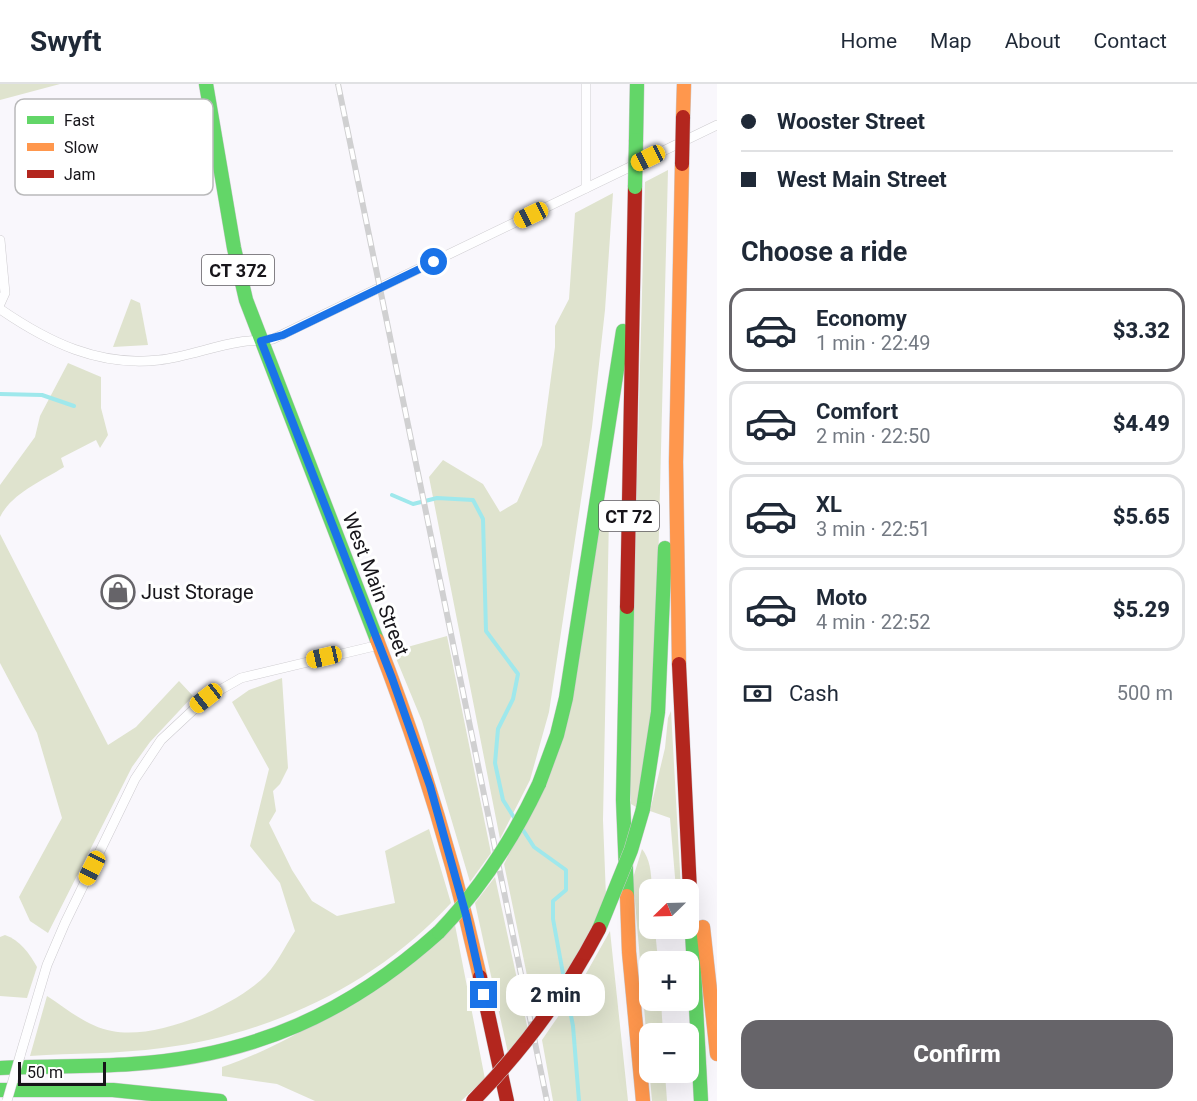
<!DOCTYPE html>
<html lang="en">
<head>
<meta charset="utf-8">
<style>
	:root { --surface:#fff; --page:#f6f6f7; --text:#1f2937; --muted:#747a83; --line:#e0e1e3; --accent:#666469 }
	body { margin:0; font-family:Roboto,sans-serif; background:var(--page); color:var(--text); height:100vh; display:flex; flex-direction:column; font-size:22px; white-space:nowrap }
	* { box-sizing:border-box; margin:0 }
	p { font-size:20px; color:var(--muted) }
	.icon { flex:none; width:33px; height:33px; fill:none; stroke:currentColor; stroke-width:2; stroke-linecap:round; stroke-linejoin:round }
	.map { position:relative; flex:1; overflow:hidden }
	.panel { display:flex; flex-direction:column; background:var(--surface); width:480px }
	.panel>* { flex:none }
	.banner { display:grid; align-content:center; height:132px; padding:0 24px; background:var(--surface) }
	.needle { width:39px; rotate:247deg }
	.tools { position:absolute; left:639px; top:795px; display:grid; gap:12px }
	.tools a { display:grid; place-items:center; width:60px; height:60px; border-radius:12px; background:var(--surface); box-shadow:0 6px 24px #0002; font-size:30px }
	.scale { position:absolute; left:18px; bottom:15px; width:88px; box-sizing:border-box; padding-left:6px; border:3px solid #17151a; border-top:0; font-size:16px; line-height:21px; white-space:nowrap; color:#17151a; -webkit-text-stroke:4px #fff; paint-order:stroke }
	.end { position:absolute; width:27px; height:27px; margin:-14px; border:8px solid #1a73e8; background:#fff; box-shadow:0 0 0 3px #fff }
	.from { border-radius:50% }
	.bubble { position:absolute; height:42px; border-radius:18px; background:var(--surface); box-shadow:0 6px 24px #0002; font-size:20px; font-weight:800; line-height:42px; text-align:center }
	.car { position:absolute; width:18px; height:36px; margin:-18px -9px; border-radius:8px; box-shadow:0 0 4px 2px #0007; background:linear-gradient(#f5c518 24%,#345 0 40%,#f5c518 0 76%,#345 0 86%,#f5c518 0) }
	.banner b { display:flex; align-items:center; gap:21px; height:57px; font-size:22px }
	.banner b+b { border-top:2px solid var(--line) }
	.banner i { width:15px; height:15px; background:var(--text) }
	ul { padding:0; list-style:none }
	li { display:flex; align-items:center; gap:18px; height:84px; margin:0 12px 9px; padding:0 12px; border:3px solid var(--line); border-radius:18px }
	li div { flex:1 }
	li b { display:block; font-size:22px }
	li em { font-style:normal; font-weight:800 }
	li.active { border-color:var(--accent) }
	li>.icon { width:54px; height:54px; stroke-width:1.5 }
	h2 { padding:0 24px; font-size:27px; line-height:72px }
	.pay { display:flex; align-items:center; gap:15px; height:66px; padding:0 24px; font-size:22px }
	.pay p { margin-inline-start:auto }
	.action { display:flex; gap:12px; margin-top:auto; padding:12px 24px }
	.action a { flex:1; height:69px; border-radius:18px; background:var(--accent); color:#fff; font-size:24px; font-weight:800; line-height:69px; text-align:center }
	header { display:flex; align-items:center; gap:36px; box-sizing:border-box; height:84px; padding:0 30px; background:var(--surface); border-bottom:2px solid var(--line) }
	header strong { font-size:28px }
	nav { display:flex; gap:33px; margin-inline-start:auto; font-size:21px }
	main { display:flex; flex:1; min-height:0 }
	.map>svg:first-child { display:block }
	.green { fill:#dfe3ce }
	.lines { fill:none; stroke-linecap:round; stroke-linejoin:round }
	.stream { stroke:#9fe8ec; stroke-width:4 }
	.street-casing { stroke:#cdcbcf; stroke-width:10 }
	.fast-casing { stroke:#cdcbcf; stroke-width:15 }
	.slow-casing { stroke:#cdcbcf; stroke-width:15 }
	.jam-casing { stroke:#cdcbcf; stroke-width:15 }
	.street { stroke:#fefeff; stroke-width:9 }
	.fast { stroke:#63d668; stroke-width:14 }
	.slow { stroke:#ff974d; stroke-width:14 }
	.jam { stroke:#b3261e; stroke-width:14 }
	.rail-casing { stroke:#d0d0d1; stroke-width:6 }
	.rail { stroke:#fff; stroke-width:4; stroke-dasharray:11; stroke-linecap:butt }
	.street-bridge-casing { stroke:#cdcbcf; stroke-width:10; stroke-linecap:butt }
	.fast-bridge-casing { stroke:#cdcbcf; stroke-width:15; stroke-linecap:butt }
	.jam-bridge-casing { stroke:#cdcbcf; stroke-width:15; stroke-linecap:butt }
	.street-bridge { stroke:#fefeff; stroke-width:9 }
	.fast-bridge { stroke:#63d668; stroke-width:14 }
	.jam-bridge { stroke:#b3261e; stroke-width:14 }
	.route { stroke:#1a73e8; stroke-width:8 }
	.labels { text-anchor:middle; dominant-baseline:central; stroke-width:6; stroke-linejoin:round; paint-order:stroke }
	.shield { fill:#fff; stroke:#5d5b5f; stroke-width:1.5 }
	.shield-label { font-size:18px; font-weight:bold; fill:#17151a }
	.street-label { font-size:20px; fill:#17151a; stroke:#fff }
	.poi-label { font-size:20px; fill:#17151a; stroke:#fff; text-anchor:start }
	.key { fill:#fff; stroke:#b9b9ba; stroke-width:1.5 }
	.key-label { font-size:16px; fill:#17151a }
</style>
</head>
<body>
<header>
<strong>Swyft</strong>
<nav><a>Home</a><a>Map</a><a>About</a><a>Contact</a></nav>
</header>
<main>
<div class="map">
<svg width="717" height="1017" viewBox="0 0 717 1017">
	<rect width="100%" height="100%" fill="#f9f7fc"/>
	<g class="green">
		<path d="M 0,0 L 60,0 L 0,16 Z"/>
		<path d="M 668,86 L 656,566 L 651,635 L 636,723 L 631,720 L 630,652 L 645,98 Z"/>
		<path d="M 613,109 L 605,226 L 592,343 L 549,628 L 530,696 L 500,755 L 429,393 L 443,376 L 483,400 L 500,428 L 517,418 L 542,361 L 555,263 L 555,242 L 569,215 L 575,129 Z"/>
		<path d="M 131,215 L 140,219 L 148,261 L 113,263 Z"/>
		<path d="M 68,279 L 101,293 L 101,324 L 108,351 L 100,364 L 96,356 L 61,374 L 64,383 C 42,397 12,409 0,433 L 0,401 L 35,353 L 40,332 Z"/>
		<path d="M 605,428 L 609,433 L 603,736 L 606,813 L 585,858 L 536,935 L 504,780 L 550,688 L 598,450 Z"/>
		<path d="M 0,450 L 108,661 L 136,643 L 179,597 L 193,612 L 150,658 L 132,683 L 48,849 L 30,837 L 19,813 L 62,734 L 37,649 L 0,579 Z"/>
		<path d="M 447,552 L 491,769 L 470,798 L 422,637 L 393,567 Z"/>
		<path d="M 282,594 L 288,684 L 280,700 L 273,707 L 276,727 L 269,739 L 292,786 L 312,817 L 337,832 L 395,819 L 385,767 L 429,745 L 451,819 C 378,899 270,951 162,964 C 119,970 73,969 30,972 L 47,912 C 67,925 88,943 112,947 C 155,956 228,925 261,896 C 275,884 285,862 295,847 L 280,799 L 250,762 L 269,685 L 232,618 L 249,606 Z"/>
		<path d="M 671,627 L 681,805 L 676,805 L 670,734 L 650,727 L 665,664 L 668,634 Z"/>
		<path d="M 642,765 C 657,783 650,821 650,844 L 655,845 L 658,877 L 650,878 L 650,916 L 661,917 L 663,949 L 650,950 L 650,988 L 665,989 L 667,1017 L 652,1017 L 633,794 Z"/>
		<path d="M 495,793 L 528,946 L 508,969 L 475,819 Z"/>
		<path d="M 455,841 L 485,995 L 461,1017 L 315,1017 L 277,1000 L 222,992 L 222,983 C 311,953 379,895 455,841 Z"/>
		<path d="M 610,847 L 628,1017 L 553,1017 L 542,956 L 579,902 Z"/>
		<path d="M 5,851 C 20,856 29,869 37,883 L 27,914 L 0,912 L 0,853 Z"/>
	</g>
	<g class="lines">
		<g class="stream">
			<path d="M 0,310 L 42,311 L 74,322"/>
			<path d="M 392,411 L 413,420 L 437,414 L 473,416 L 483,435 L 486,547 L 518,590 L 513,615 L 498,645 L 495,679 L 503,716 L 515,735"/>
			<path d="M 523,746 L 534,763 L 566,786 L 566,806 L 553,817 L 553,835 L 564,895"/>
			<path d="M 567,911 L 573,942 L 579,1017"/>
		</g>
		<g class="street-casing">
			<g id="street">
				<path d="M 586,104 L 586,0"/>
				<path d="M 0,156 L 5,209 L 0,220"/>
				<path d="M 0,225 C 48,258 99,283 159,276 C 187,273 213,262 240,258 C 251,256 262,257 273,255 L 717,41"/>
				<path d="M 20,972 L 47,881 L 65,839 L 135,695 L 161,656 L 206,614 L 241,594 L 379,561"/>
			</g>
		</g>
		<g class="fast-casing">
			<g id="fast">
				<path d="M 206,0 L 234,164 L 246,216 L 377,556"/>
				<path d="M 636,56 L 637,0"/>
				<path d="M 539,700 L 557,651 L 566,614 L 623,247"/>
				<path d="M 643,725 L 658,628 L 665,464"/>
				<path d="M 627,812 L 623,716 L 627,523"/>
				<path d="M 691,828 L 701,1017"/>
				<path d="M 0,984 C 44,982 88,983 132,980 C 254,972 349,929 439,848"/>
				<path d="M 0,1006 L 113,1006 L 220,1017"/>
			</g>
		</g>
		<g class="slow-casing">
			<g id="slow">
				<path d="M 683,33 L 684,0"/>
				<path d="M 377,556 C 420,666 454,778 480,893"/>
				<path d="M 679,580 L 676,378 L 682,80"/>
				<path d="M 627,812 L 629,868 L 643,1017"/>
				<path d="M 703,843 L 717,970"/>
			</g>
		</g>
		<g class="jam-casing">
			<g id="jam">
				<path d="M 627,523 L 635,103"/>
				<path d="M 679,580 L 691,828"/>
				<path d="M 480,893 L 507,1017"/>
			</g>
		</g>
		<use href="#street" class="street"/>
		<use href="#fast" class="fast"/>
		<use href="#slow" class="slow"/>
		<use href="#jam" class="jam"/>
		<g class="rail-casing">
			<path id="rail" d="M 338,0 L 547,1017"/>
		</g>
		<use href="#rail" class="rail"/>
		<g class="street-bridge-casing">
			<path id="street-bridge" d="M 7,1017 L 20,972"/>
		</g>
		<g class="fast-bridge-casing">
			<g id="fast-bridge">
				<path d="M 635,103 L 636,56"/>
				<path d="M 599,845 L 631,766 L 643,725"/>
				<path d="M 439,848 C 481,804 513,755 539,700"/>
			</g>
		</g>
		<g class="jam-bridge-casing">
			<g id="jam-bridge">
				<path d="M 682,80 L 683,33"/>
				<path d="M 473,1017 C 524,965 565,910 599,845"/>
			</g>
		</g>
		<use href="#street-bridge" class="street-bridge"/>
		<use href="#fast-bridge" class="fast-bridge"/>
		<use href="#jam-bridge" class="jam-bridge"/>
	</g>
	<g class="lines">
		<path class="route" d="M 434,178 L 283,251 L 261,257 L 392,594 L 430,702 L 466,831 L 484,911"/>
	</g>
	<defs>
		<g id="shop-ring" transform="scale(1.725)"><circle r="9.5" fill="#fff" stroke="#666469" stroke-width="1.5"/><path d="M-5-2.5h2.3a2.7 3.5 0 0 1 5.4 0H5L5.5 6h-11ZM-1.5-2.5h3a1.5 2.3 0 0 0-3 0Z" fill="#666469"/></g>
	</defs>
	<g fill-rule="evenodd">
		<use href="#shop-ring" x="118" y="508"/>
	</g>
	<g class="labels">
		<g class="shield">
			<rect x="202" y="171" width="72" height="30" rx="4.5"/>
			<rect x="599" y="417" width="60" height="30" rx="4.5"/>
		</g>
		<g class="shield-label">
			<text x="238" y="186">CT 372</text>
			<text x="629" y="432">CT 72</text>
		</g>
		<g class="street-label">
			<text transform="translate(376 500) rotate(69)">West Main Street</text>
		</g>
		<g class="poi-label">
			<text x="141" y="508">Just Storage</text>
		</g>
	</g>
	<rect x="15" y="15" width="198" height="96" rx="9" class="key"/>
	<rect x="27" y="32" width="27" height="8" fill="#63d668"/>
	<rect x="27" y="59" width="27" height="8" fill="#ff974d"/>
	<rect x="27" y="86" width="27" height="8" fill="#b3261e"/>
	<g class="key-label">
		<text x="64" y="42">Fast</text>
		<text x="64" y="69">Slow</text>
		<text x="64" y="96">Jam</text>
	</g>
</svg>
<div class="tools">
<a><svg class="needle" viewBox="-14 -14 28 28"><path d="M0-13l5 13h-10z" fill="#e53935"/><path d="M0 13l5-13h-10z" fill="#747a83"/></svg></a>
<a>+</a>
<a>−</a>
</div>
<div class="scale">50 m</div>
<i class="end from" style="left:434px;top:178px"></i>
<i class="end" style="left:484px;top:911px"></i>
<div class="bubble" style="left:506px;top:890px;width:99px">2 min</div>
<i class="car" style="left:648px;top:74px;rotate:244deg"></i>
<i class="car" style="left:531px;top:131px;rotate:244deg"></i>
<i class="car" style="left:324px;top:573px;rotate:257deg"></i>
<i class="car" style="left:206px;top:614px;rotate:232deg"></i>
<i class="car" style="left:92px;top:784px;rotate:207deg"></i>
</div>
<section class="panel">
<div class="banner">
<b><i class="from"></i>Wooster Street</b>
<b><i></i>West Main Street</b>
</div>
<h2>Choose a ride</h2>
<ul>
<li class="active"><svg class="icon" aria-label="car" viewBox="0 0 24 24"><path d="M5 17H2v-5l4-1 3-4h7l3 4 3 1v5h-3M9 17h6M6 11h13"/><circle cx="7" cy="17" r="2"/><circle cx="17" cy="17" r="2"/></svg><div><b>Economy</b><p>1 min · 22:49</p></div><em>$3.32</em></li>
<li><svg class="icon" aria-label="car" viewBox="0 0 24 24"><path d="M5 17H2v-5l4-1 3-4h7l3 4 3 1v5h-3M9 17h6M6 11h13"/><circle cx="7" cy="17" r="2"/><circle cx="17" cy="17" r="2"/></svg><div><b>Comfort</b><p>2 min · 22:50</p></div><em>$4.49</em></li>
<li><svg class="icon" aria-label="car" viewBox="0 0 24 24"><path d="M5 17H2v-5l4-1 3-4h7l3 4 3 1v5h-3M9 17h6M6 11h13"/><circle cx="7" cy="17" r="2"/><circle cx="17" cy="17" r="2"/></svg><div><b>XL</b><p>3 min · 22:51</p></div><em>$5.65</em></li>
<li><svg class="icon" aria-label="car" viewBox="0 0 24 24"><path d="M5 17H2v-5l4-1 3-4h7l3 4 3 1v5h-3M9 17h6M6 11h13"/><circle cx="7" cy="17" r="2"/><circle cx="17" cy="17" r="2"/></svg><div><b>Moto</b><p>4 min · 22:52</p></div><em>$5.29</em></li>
</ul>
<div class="pay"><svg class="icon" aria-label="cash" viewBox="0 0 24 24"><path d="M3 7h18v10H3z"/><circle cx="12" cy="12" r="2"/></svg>Cash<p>500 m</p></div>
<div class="action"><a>Confirm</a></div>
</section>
</main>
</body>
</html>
